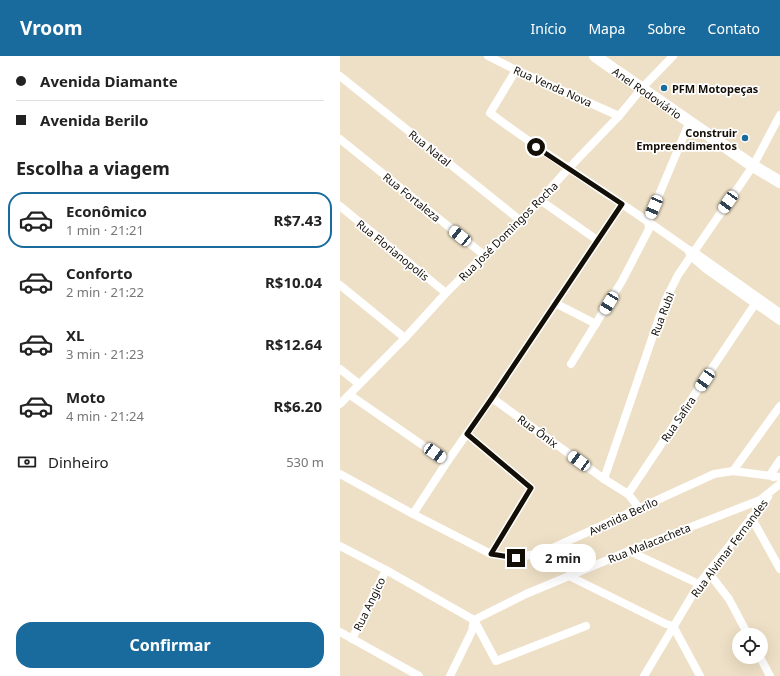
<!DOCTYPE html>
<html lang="pt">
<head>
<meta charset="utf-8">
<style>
	:root { --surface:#fff; --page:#f6f6f6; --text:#222; --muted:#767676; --line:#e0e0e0; --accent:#1a6b9d }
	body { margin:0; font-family:"Noto Sans",sans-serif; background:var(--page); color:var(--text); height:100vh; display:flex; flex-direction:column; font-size:15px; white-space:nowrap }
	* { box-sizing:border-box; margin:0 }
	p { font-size:13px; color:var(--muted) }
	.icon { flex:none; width:22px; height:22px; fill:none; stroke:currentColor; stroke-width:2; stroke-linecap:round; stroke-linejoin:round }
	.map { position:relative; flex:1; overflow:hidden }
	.details { display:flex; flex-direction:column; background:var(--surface); width:340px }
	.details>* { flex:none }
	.top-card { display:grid; align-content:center; height:88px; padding:0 16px; background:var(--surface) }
	.tools { position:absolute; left:392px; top:572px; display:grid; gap:8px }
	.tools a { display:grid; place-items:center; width:36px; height:36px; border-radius:50%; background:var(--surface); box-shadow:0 4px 16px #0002; font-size:20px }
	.end { position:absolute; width:18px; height:18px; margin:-9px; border:5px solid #130e06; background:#fff; box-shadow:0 0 0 2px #fff }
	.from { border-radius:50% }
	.bubble { position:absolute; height:28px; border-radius:14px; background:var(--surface); box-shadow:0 4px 16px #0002; font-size:13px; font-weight:700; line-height:28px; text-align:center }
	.car { position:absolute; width:12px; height:24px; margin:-12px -6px; border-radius:5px; box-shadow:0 0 3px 1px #0007; background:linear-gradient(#fff 24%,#345 0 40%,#fff 0 76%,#345 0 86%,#fff 0) }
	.top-card b { display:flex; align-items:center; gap:14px; height:38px; font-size:15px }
	.top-card b+b { border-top:1px solid var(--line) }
	.top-card i { width:10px; height:10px; background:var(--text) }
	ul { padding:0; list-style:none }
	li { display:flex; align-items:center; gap:12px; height:56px; margin:0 8px 6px; padding:0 8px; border:2px solid transparent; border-radius:16px }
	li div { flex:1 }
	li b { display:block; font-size:15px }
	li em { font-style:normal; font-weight:700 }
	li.active { border-color:var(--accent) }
	li>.icon { width:36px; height:36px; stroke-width:1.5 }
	h2 { padding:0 16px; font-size:18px; line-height:48px }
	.pay { display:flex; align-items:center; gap:10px; height:44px; padding:0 16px; font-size:15px }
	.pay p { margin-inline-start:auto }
	.cta { display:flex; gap:8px; margin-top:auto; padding:8px 16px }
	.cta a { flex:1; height:46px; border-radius:16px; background:var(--accent); color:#fff; font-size:16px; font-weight:700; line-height:46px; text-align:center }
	header { display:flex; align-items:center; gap:24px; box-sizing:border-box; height:56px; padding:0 20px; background:var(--accent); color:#fff }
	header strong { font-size:19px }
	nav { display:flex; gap:22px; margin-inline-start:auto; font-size:14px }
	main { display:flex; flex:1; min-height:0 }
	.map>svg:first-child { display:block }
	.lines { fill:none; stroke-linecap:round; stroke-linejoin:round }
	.street { stroke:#fff; stroke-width:8 }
	.primary { stroke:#fff; stroke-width:12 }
	.route { stroke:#130e06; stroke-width:5 }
	.poi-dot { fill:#1a6b9d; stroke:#fff; stroke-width:1.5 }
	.labels { text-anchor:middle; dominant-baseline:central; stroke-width:3.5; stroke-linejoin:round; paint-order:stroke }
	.street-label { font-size:11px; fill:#130e06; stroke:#fff }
	.poi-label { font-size:11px; font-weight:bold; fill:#130e06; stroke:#fff; text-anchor:start }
</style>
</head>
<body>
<header>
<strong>Vroom</strong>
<nav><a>Início</a><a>Mapa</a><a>Sobre</a><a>Contato</a></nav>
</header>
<main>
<section class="details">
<div class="top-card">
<b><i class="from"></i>Avenida Diamante</b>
<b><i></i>Avenida Berilo</b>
</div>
<h2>Escolha a viagem</h2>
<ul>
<li class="active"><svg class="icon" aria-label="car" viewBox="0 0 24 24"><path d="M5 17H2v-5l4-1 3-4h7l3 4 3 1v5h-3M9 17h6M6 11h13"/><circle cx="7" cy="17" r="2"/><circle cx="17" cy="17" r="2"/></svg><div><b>Econômico</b><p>1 min · 21:21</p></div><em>R$7.43</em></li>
<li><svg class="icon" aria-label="car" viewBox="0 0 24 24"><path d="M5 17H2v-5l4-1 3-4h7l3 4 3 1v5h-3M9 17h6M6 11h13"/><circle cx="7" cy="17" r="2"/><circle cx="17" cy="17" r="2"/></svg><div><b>Conforto</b><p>2 min · 21:22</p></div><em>R$10.04</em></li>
<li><svg class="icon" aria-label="car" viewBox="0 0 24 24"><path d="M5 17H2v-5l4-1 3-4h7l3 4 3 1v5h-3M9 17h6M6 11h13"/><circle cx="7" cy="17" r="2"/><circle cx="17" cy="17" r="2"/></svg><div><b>XL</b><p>3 min · 21:23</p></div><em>R$12.64</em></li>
<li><svg class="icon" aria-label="car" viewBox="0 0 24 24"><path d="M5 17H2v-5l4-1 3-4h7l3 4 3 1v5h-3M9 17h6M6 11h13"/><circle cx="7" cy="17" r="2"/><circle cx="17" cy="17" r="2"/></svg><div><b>Moto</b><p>4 min · 21:24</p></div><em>R$6.20</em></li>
</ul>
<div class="pay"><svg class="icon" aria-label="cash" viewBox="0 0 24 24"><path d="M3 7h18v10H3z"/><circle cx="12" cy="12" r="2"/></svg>Dinheiro<p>530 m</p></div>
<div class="cta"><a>Confirmar</a></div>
</section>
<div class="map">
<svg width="440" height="620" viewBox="0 0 440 620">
	<rect width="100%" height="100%" fill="#eee0c6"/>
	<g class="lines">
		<g class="street">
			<path d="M 148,0 L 176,14 L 279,60"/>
			<path d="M 176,14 L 150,57 C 214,105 282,146 347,193 L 354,196 L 440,257"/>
			<path d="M 0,20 L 181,165"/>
			<path d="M 0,83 L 144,199"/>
			<path d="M 200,144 L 257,184"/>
			<path d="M 0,150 L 106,237"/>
			<path d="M 349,196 L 351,200 L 366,213 L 440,265"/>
			<path d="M 0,229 L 65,282"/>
			<path d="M 215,247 L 256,268"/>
			<path d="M 231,308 L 282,225 L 309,173 L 308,165 L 350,65"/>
			<path d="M 0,313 L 19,328"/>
			<path d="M 10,339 L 107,406"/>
			<path d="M 152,342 L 264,423 L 288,438 L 300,453"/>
			<path d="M 0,348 L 65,282 L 106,237 L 144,199 L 181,165 L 228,113 L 279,60 L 302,32 L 333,0"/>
			<path d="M 127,378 L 191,432 L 151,498"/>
			<path d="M 393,415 L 440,350"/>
			<path d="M 0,418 L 73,458 L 151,498 L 176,502 L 204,496 L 374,418 L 393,415 L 440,421"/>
			<path d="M 433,421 L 430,419 L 440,404"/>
			<path d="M 264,423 L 319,262 L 326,243 L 338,219 L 413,110 L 440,59"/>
			<path d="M 288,438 L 419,242"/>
			<path d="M 73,458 L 107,406 L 152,342 L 282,148"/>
			<path d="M 411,461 L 440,513"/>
			<path d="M 0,490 L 46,514 L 134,564 L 156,605 L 246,570"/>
			<path d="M 289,495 L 359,528"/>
			<path d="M 368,516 L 389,543 L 408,579"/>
			<path d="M 229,520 L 326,568 L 333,570 L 360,620"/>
			<path d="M 134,564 L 186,538 L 289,495 L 420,444 L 440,428"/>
			<path d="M 0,576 L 79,620"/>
			<path d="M 12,583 L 46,514"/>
			<path d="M 420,601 L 430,620"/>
			<path d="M 110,620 L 132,575 L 134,564"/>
			<path d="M 304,620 L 359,528 L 428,441"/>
		</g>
		<path class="primary" id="s1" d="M 255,0 L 413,110 L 440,126"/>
	</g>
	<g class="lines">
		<path class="route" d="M 176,502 L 151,498 L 191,432 L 127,378 L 152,342 L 282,148 L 196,91"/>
	</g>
	<g class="poi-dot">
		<circle cx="324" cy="32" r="4"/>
		<circle cx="405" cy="82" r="4"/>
	</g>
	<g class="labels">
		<g class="street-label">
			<text transform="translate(213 30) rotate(24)">Rua Venda Nova</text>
			<text stroke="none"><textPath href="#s1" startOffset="64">Anel Rodoviário</textPath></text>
			<text transform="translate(90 92) rotate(39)">Rua Natal</text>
			<text transform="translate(72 141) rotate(39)">Rua Fortaleza</text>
			<text transform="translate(168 175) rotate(-45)">Rua José Domingos Rocha</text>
			<text transform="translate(53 194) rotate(39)">Rua Florianopolis</text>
			<text transform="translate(322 258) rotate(-69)">Rua Rubi</text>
			<text transform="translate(338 363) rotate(-56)">Rua Safira</text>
			<text transform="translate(198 375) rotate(36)">Rua Ônix</text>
			<text transform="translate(283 460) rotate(-25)">Avenida Berilo</text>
			<text transform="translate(309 487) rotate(-22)">Rua Malacacheta</text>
			<text transform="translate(389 492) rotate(-53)">Rua Alvimar Fernandes</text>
			<text transform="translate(29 548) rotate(-64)">Rua Angico</text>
		</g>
		<g class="poi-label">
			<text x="332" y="32">PFM Motopeças</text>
			<text x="397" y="76" text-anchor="end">Construir<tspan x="397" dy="13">Empreendimentos</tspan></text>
		</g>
	</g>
</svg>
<div class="tools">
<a><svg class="icon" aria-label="locate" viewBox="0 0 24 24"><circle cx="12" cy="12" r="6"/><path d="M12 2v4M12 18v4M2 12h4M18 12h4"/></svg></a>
</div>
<i class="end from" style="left:196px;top:91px"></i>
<i class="end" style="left:176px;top:502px"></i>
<div class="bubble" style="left:190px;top:488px;width:66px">2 min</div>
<i class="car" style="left:388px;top:146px;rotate:215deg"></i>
<i class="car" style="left:314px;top:151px;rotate:203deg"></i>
<i class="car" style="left:120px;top:180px;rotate:309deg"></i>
<i class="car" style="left:269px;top:247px;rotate:211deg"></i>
<i class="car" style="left:365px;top:324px;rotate:214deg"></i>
<i class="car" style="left:95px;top:397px;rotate:125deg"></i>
<i class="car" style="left:239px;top:405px;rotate:306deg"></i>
</div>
</main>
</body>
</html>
